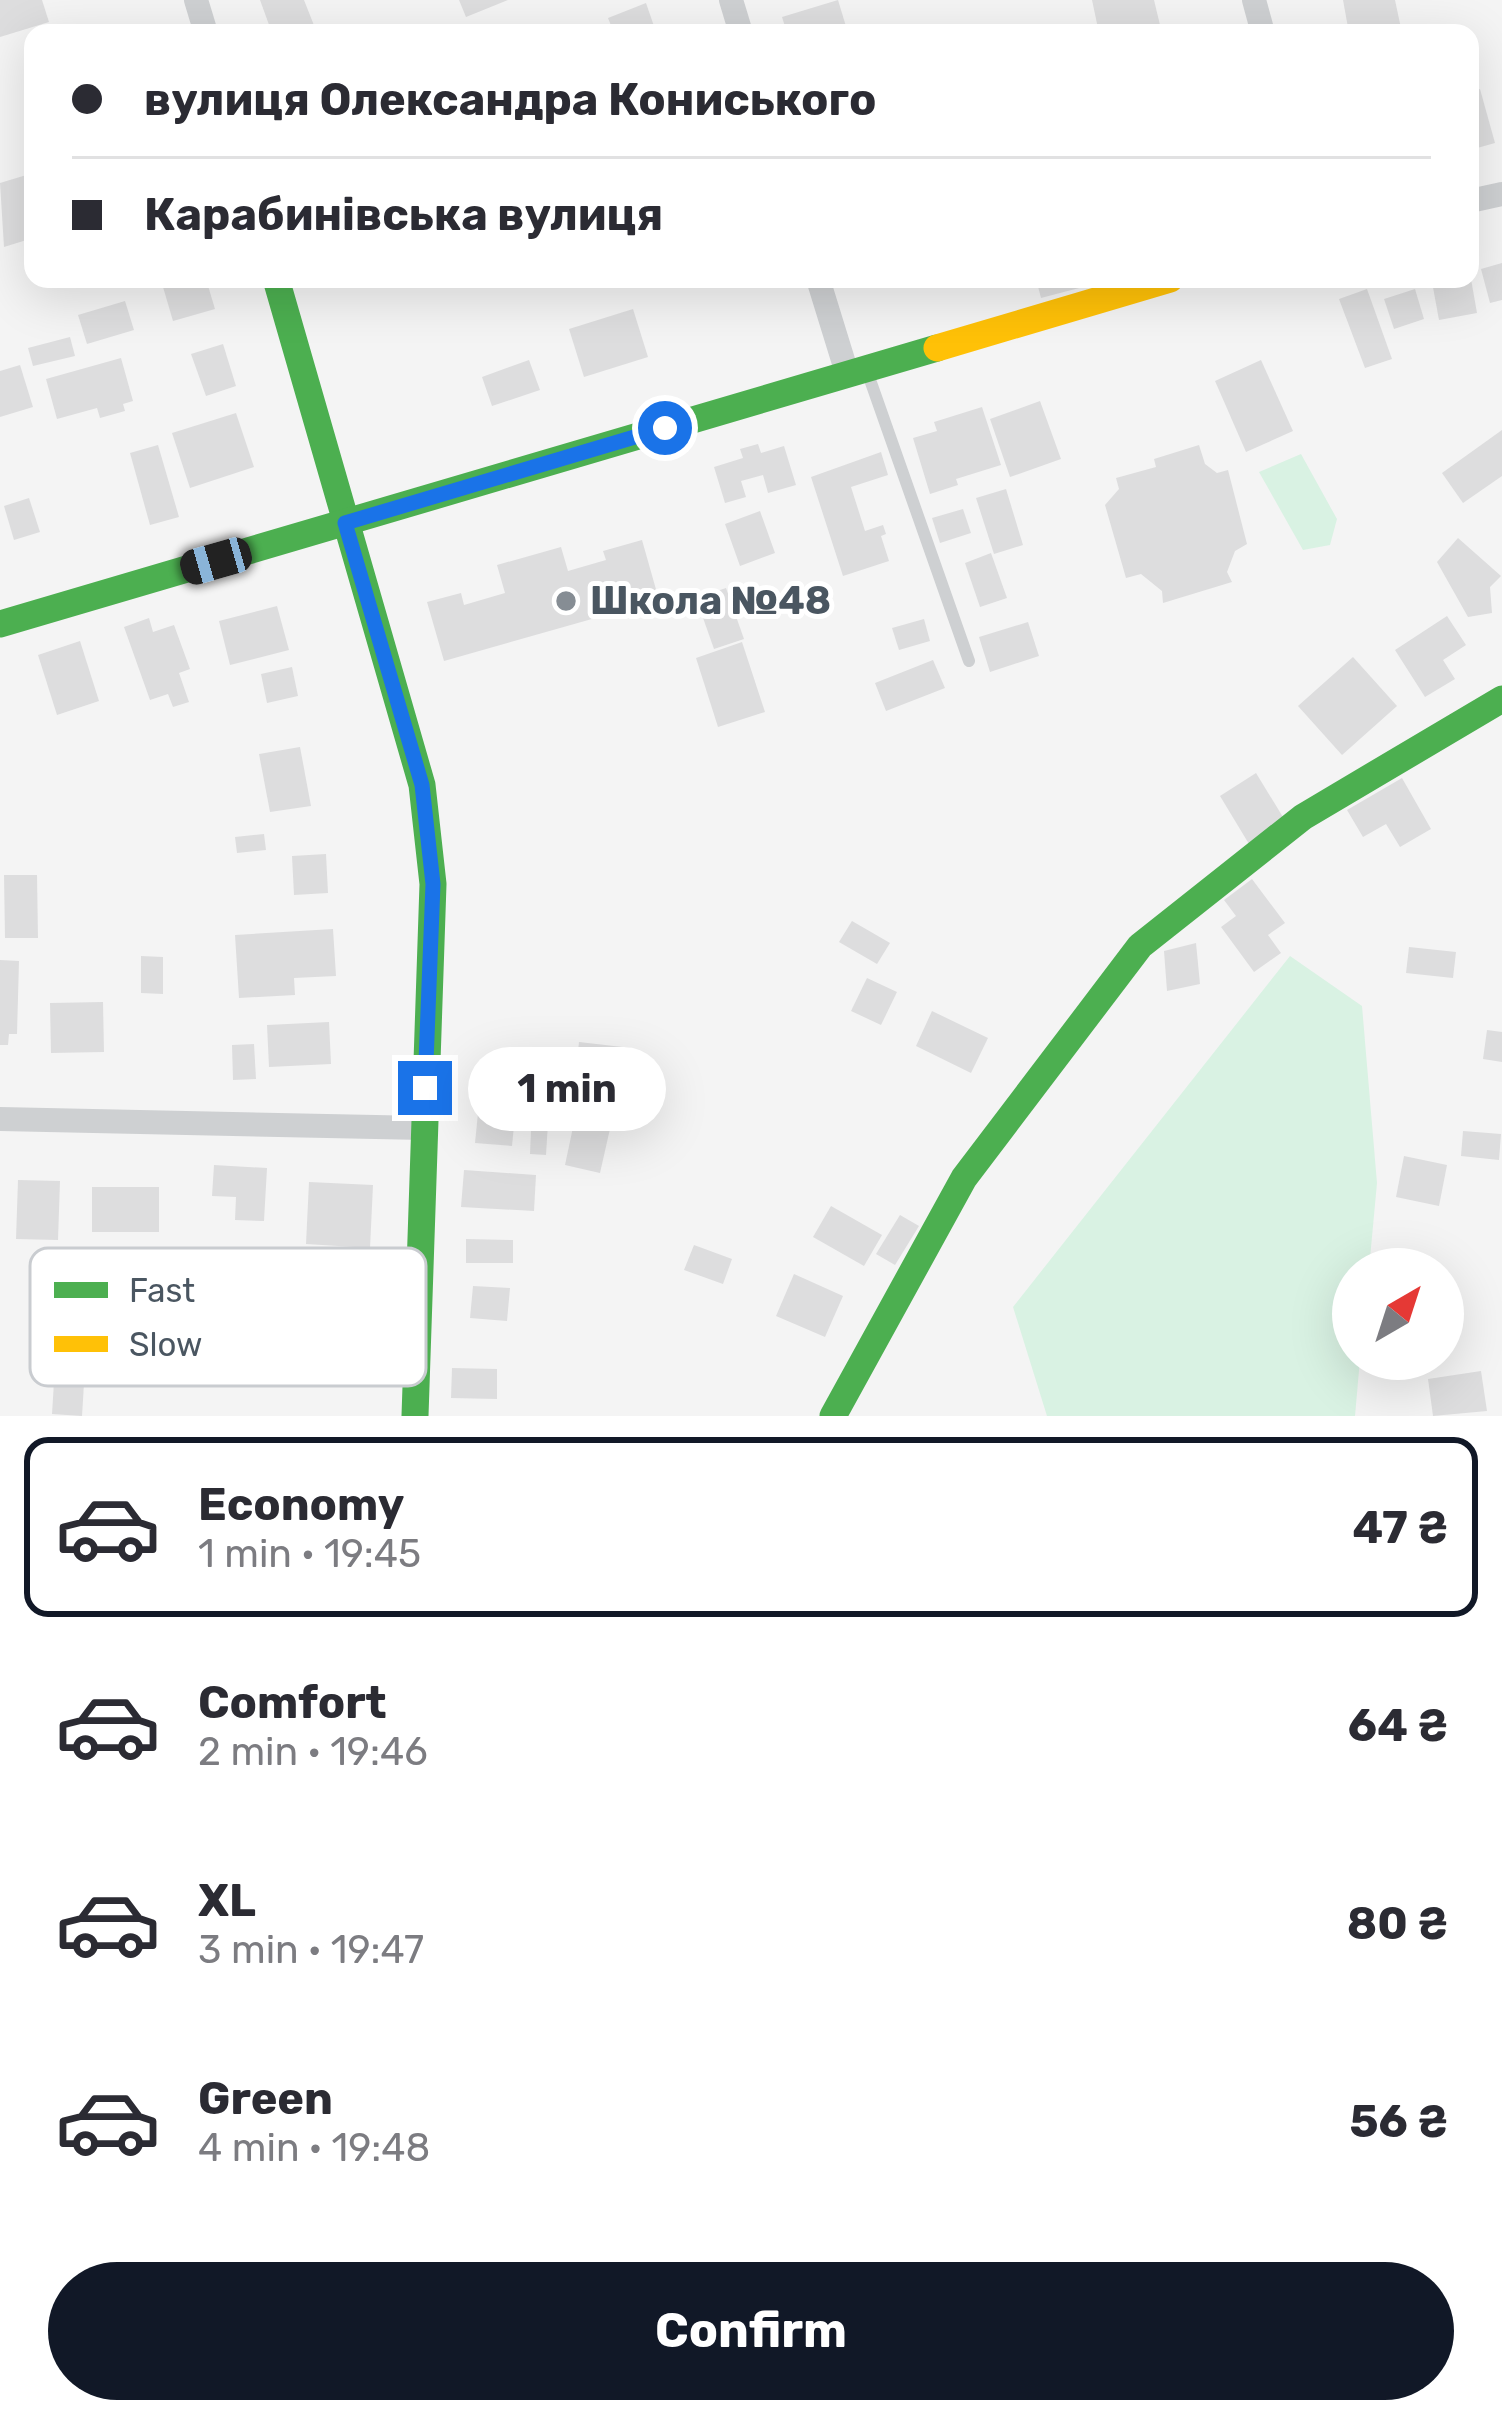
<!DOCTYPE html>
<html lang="en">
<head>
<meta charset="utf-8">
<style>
	:root { --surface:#fff; --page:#f7f7f7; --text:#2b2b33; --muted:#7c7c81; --line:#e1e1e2; --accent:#111827 }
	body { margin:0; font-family:Rubik,sans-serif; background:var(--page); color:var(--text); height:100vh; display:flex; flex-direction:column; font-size:45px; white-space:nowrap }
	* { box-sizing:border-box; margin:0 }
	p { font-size:39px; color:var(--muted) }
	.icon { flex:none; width:66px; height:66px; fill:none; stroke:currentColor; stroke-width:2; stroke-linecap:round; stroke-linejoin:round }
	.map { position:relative; height:1416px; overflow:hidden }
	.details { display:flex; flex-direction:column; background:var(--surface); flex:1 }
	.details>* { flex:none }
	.hud { position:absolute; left:24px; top:24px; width:1455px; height:264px; border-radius:24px; box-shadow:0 12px 48px #0002; display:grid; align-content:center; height:264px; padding:0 48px; background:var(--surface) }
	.needle { width:78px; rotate:39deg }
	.controls { position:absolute; left:1332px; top:1248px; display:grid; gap:24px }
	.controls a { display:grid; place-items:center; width:132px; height:132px; border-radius:50%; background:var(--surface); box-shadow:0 12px 48px #0002; font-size:60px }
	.end { position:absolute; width:54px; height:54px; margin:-27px; border:15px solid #1a73e8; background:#fff; box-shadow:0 0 0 6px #fff }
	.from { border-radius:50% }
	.bubble { position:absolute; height:84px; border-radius:42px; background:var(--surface); box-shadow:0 12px 48px #0002; font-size:39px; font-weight:700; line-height:84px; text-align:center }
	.car { position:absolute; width:36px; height:72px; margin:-36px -18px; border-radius:15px; box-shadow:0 0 9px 3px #0007; background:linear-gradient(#222 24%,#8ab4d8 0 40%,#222 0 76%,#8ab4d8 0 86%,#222 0) }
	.hud b { display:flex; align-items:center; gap:42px; height:114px; font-size:45px }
	.hud b+b { border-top:3px solid var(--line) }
	.hud i { width:30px; height:30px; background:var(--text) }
	ul { padding:21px 0 0; list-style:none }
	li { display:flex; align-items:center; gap:36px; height:180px; margin:0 24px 18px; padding:0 24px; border:6px solid transparent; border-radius:24px }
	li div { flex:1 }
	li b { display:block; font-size:45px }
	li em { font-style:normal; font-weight:700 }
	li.on { border-color:var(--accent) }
	li>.icon { width:108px; height:108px; stroke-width:1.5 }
	.action { display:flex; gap:24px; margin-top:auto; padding:24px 48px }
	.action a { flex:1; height:138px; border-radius:72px; background:var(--accent); color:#fff; font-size:48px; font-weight:700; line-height:138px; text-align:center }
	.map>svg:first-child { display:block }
	.green { fill:#d9f2e3 }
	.building { fill:#ddddde }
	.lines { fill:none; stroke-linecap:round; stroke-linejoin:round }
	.lane { stroke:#ced0d2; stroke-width:12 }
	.street { stroke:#ced0d2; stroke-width:24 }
	.fast { stroke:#4caf50; stroke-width:27 }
	.slow { stroke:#ffc107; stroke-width:27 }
	.route { stroke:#1a73e8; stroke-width:15 }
	.poi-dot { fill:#868d94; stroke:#fff; stroke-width:4.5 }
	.labels { text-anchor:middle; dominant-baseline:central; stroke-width:10; stroke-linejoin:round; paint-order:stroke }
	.poi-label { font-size:39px; font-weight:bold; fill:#4a5661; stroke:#fff; text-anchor:start }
	.key { fill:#fff; stroke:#c9ccd0; stroke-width:3 }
	.key-label { font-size:33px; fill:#4a5661 }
</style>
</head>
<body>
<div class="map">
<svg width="1502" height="1416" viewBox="0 0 1502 1416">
	<rect width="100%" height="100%" fill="#f4f4f4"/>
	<g class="green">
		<path d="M 1301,454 L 1337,519 L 1330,545 L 1303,550 L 1259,472 Z"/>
		<path d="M 1290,956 L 1362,1006 L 1377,1183 L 1369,1269 L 1353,1269 L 1353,1359 L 1360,1359 L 1355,1416 L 1047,1416 L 1013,1307 Z"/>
	</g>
	<g class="building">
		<path d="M 0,0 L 42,0 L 49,22 L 0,37 Z"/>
		<path d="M 260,0 L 304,0 L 317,33 L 272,33 Z"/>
		<path d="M 459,0 L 508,0 L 466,17 Z"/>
		<path d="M 838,0 L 848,33 L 787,33 L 782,17 Z"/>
		<path d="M 1092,0 L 1154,0 L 1160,25 L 1099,33 Z"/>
		<path d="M 1343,0 L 1395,0 L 1402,33 L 1349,33 Z"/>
		<path d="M 646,3 L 656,32 L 614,33 L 608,18 Z"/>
		<path d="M 1480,89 L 1495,143 L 1470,150 L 1470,91 Z"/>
		<path d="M 33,173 L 33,238 L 4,247 L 0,183 Z"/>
		<path d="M 1502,263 L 1502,300 L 1490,303 L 1481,269 Z"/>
		<path d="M 191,279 L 206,279 L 215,309 L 173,321 L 163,287 Z"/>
		<path d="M 1036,279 L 1081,279 L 1083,287 L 1041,298 Z"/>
		<path d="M 1471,279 L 1477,313 L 1439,320 L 1432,282 Z"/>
		<path d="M 1367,289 L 1392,359 L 1365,368 L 1339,299 Z"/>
		<path d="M 1415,289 L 1424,319 L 1394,329 L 1384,299 Z"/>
		<path d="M 125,301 L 134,330 L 87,344 L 78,315 Z"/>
		<path d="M 633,309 L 648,357 L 584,377 L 569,329 Z"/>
		<path d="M 70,337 L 75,356 L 33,366 L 28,348 Z"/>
		<path d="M 223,344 L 236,386 L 206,396 L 191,354 Z"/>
		<path d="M 121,358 L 133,401 L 123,404 L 125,411 L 100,418 L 97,408 L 57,419 L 46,379 Z"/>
		<path d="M 529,360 L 540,390 L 492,406 L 482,377 Z"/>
		<path d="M 1261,360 L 1293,431 L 1246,452 L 1215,381 Z"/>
		<path d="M 20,365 L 33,407 L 0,417 L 0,371 Z"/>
		<path d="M 1040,401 L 1061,459 L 1010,477 L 990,419 Z"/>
		<path d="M 982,407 L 1001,465 L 956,479 L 958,485 L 930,494 L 913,438 L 937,431 L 934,422 Z"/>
		<path d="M 236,413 L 254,467 L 190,488 L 172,433 Z"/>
		<path d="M 1502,430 L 1502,476 L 1463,503 L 1442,473 Z"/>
		<path d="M 758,444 L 761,453 L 784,446 L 796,485 L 768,493 L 763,475 L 741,481 L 746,497 L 725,503 L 714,467 L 743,458 L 740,449 Z"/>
		<path d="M 158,445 L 179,517 L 150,525 L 130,453 Z"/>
		<path d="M 1199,445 L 1205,464 L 1217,473 L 1228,470 L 1247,544 L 1235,551 L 1227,572 L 1232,582 L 1163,603 L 1162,591 L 1141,574 L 1126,578 L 1105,505 L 1119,489 L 1116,478 L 1156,467 L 1154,459 Z"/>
		<path d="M 881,452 L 888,475 L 851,487 L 865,531 L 883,525 L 886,534 L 881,536 L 889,561 L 843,576 L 811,477 Z"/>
		<path d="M 1006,489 L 1023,545 L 994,554 L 976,498 Z"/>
		<path d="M 29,498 L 40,532 L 14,540 L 4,506 Z"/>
		<path d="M 963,509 L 971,533 L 940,543 L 932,518 Z"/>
		<path d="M 760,511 L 775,553 L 740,566 L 725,524 Z"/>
		<path d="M 1458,538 L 1501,576 L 1490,587 L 1492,613 L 1468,617 L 1437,562 Z"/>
		<path d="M 642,540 L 659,600 L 444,661 L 427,602 L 461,593 L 464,605 L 505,593 L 497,565 L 561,547 L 568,571 L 606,560 L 603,551 Z"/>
		<path d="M 991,553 L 1007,598 L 980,607 L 965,563 Z"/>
		<path d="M 726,588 L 744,639 L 714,649 L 696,598 Z"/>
		<path d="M 277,606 L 289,650 L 230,665 L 219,621 Z"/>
		<path d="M 1447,616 L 1466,645 L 1443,660 L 1455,679 L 1425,697 L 1395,650 Z"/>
		<path d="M 149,618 L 153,632 L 174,625 L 190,669 L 179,673 L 189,702 L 173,707 L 168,694 L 150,700 L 124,627 Z"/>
		<path d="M 924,619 L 930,641 L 899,650 L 892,628 Z"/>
		<path d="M 1028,622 L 1039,656 L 990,672 L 979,637 Z"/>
		<path d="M 80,641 L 99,701 L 57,715 L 38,655 Z"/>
		<path d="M 742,642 L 765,712 L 718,727 L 696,658 Z"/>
		<path d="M 1353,657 L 1397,706 L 1342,755 L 1298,706 Z"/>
		<path d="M 933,660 L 945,688 L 886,711 L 875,683 Z"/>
		<path d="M 292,667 L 298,696 L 267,703 L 261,674 Z"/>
		<path d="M 300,747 L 311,806 L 270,812 L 259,754 Z"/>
		<path d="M 1256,773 L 1286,822 L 1249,844 L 1220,796 Z"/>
		<path d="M 1402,778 L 1431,829 L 1400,847 L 1386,824 L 1363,837 L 1347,810 Z"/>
		<path d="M 264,834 L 266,850 L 237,853 L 235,837 Z"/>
		<path d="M 326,854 L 328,893 L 294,895 L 292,856 Z"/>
		<path d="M 4,875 L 37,875 L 38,938 L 5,938 Z"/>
		<path d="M 1252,879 L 1285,923 L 1268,935 L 1281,953 L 1254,972 L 1221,927 L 1236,916 L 1224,900 Z"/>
		<path d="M 852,921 L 890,943 L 877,964 L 839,942 Z"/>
		<path d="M 333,929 L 336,976 L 294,978 L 295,995 L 239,998 L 235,935 Z"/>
		<path d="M 1196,943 L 1200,984 L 1167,991 L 1164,951 Z"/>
		<path d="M 1409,947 L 1456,952 L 1453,978 L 1406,973 Z"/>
		<path d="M 141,956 L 163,957 L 163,994 L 141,993 Z"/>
		<path d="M 0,960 L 19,961 L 17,1034 L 9,1034 L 8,1045 L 0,1045 Z"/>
		<path d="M 867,978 L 897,992 L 881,1025 L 851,1011 Z"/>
		<path d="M 103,1002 L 104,1052 L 51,1053 L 50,1003 Z"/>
		<path d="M 932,1011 L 988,1038 L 971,1073 L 916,1046 Z"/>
		<path d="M 329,1022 L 331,1064 L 269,1067 L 267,1025 Z"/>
		<path d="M 1487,1030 L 1502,1032 L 1502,1062 L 1483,1059 Z"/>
		<path d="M 579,1042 L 631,1048 L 624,1104 L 573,1097 Z"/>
		<path d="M 254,1044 L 256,1079 L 233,1080 L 232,1045 Z"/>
		<path d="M 494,1054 L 533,1062 L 528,1095 L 488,1088 Z"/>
		<path d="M 479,1103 L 516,1106 L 512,1146 L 475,1143 Z"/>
		<path d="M 532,1107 L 549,1108 L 546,1155 L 530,1154 Z"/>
		<path d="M 576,1113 L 612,1120 L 600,1173 L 565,1165 Z"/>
		<path d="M 1463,1131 L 1501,1134 L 1499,1160 L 1461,1156 Z"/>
		<path d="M 1404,1156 L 1447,1165 L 1439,1206 L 1396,1197 Z"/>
		<path d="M 214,1165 L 267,1168 L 264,1221 L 235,1220 L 236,1197 L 212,1196 Z"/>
		<path d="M 464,1170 L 536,1175 L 534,1211 L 461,1207 Z"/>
		<path d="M 18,1180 L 60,1181 L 58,1240 L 16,1239 Z"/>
		<path d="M 309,1182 L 373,1185 L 370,1248 L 306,1244 Z"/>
		<rect x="92" y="1187" width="67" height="45"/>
		<path d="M 831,1206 L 882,1235 L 864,1266 L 813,1237 Z"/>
		<path d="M 900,1215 L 919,1226 L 895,1265 L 876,1254 Z"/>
		<path d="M 466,1239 L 513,1240 L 513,1263 L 466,1263 Z"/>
		<path d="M 694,1245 L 732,1259 L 723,1284 L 684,1270 Z"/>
		<path d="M 794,1274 L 843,1296 L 825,1337 L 776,1316 Z"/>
		<path d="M 473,1286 L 510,1288 L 507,1321 L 470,1318 Z"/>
		<path d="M 55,1365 L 85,1367 L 82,1416 L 52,1414 Z"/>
		<path d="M 452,1368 L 497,1369 L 497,1399 L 451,1398 Z"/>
		<path d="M 1481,1371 L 1487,1411 L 1433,1416 L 1428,1379 Z"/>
	</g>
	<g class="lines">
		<path class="lane" d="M 868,374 L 969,661"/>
		<g class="street">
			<path d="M 196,0 L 206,33"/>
			<path d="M 731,0 L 741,33"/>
			<path d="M 1254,0 L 1263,33"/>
			<path d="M 1470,201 L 1502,194"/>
			<path d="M 818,279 L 847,373"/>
			<path d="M 0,1119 L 424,1128"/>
		</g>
		<g class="fast">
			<path d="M 276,279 L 422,785 L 433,884 L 415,1416"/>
			<path d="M 0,624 L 937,348"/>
			<path d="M 833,1416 L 964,1178 L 1140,946 L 1303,817 L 1502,699"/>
		</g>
		<path class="slow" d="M 937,348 L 1170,279"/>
	</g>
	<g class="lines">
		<path class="route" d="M 425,1088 L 433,884 L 422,785 L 345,523 L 665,428"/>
	</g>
	<circle class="poi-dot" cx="566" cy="601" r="12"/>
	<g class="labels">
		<g class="poi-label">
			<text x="590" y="601">Школа №48</text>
		</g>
	</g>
	<rect x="30" y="1248" width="396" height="138" rx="18" class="key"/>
	<rect x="54" y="1282" width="54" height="16" fill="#4caf50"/>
	<rect x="54" y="1336" width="54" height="16" fill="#ffc107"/>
	<g class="key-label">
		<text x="129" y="1302">Fast</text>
		<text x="129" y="1356">Slow</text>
	</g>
</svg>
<div class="controls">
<a><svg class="needle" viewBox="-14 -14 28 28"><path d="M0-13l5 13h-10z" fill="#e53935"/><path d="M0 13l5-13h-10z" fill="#7c7c81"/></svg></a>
</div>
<i class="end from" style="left:665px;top:428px"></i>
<i class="end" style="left:425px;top:1088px"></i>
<div class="bubble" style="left:468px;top:1047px;width:198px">1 min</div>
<i class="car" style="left:216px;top:561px;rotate:254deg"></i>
<div class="hud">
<b><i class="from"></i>вулиця Олександра Кониського</b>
<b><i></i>Карабинівська вулиця</b>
</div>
</div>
<section class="details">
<ul>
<li class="on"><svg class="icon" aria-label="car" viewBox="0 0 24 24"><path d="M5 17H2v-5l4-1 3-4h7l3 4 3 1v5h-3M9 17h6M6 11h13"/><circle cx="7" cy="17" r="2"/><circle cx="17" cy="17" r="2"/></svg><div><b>Economy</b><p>1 min · 19:45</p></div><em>47 ₴</em></li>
<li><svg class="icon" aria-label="car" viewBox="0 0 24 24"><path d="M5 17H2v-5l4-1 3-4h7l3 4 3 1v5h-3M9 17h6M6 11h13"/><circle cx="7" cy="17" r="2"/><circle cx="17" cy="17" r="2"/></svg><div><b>Comfort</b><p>2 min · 19:46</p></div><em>64 ₴</em></li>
<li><svg class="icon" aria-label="car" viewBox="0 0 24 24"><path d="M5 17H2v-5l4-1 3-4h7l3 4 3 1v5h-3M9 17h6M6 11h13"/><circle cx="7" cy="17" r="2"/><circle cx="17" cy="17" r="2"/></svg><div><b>XL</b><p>3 min · 19:47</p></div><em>80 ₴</em></li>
<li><svg class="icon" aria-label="car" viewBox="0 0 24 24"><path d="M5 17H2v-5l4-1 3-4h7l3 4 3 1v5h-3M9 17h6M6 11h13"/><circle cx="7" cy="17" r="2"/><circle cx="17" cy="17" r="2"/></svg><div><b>Green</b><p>4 min · 19:48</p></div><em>56 ₴</em></li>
</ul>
<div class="action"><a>Confirm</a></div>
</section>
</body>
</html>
